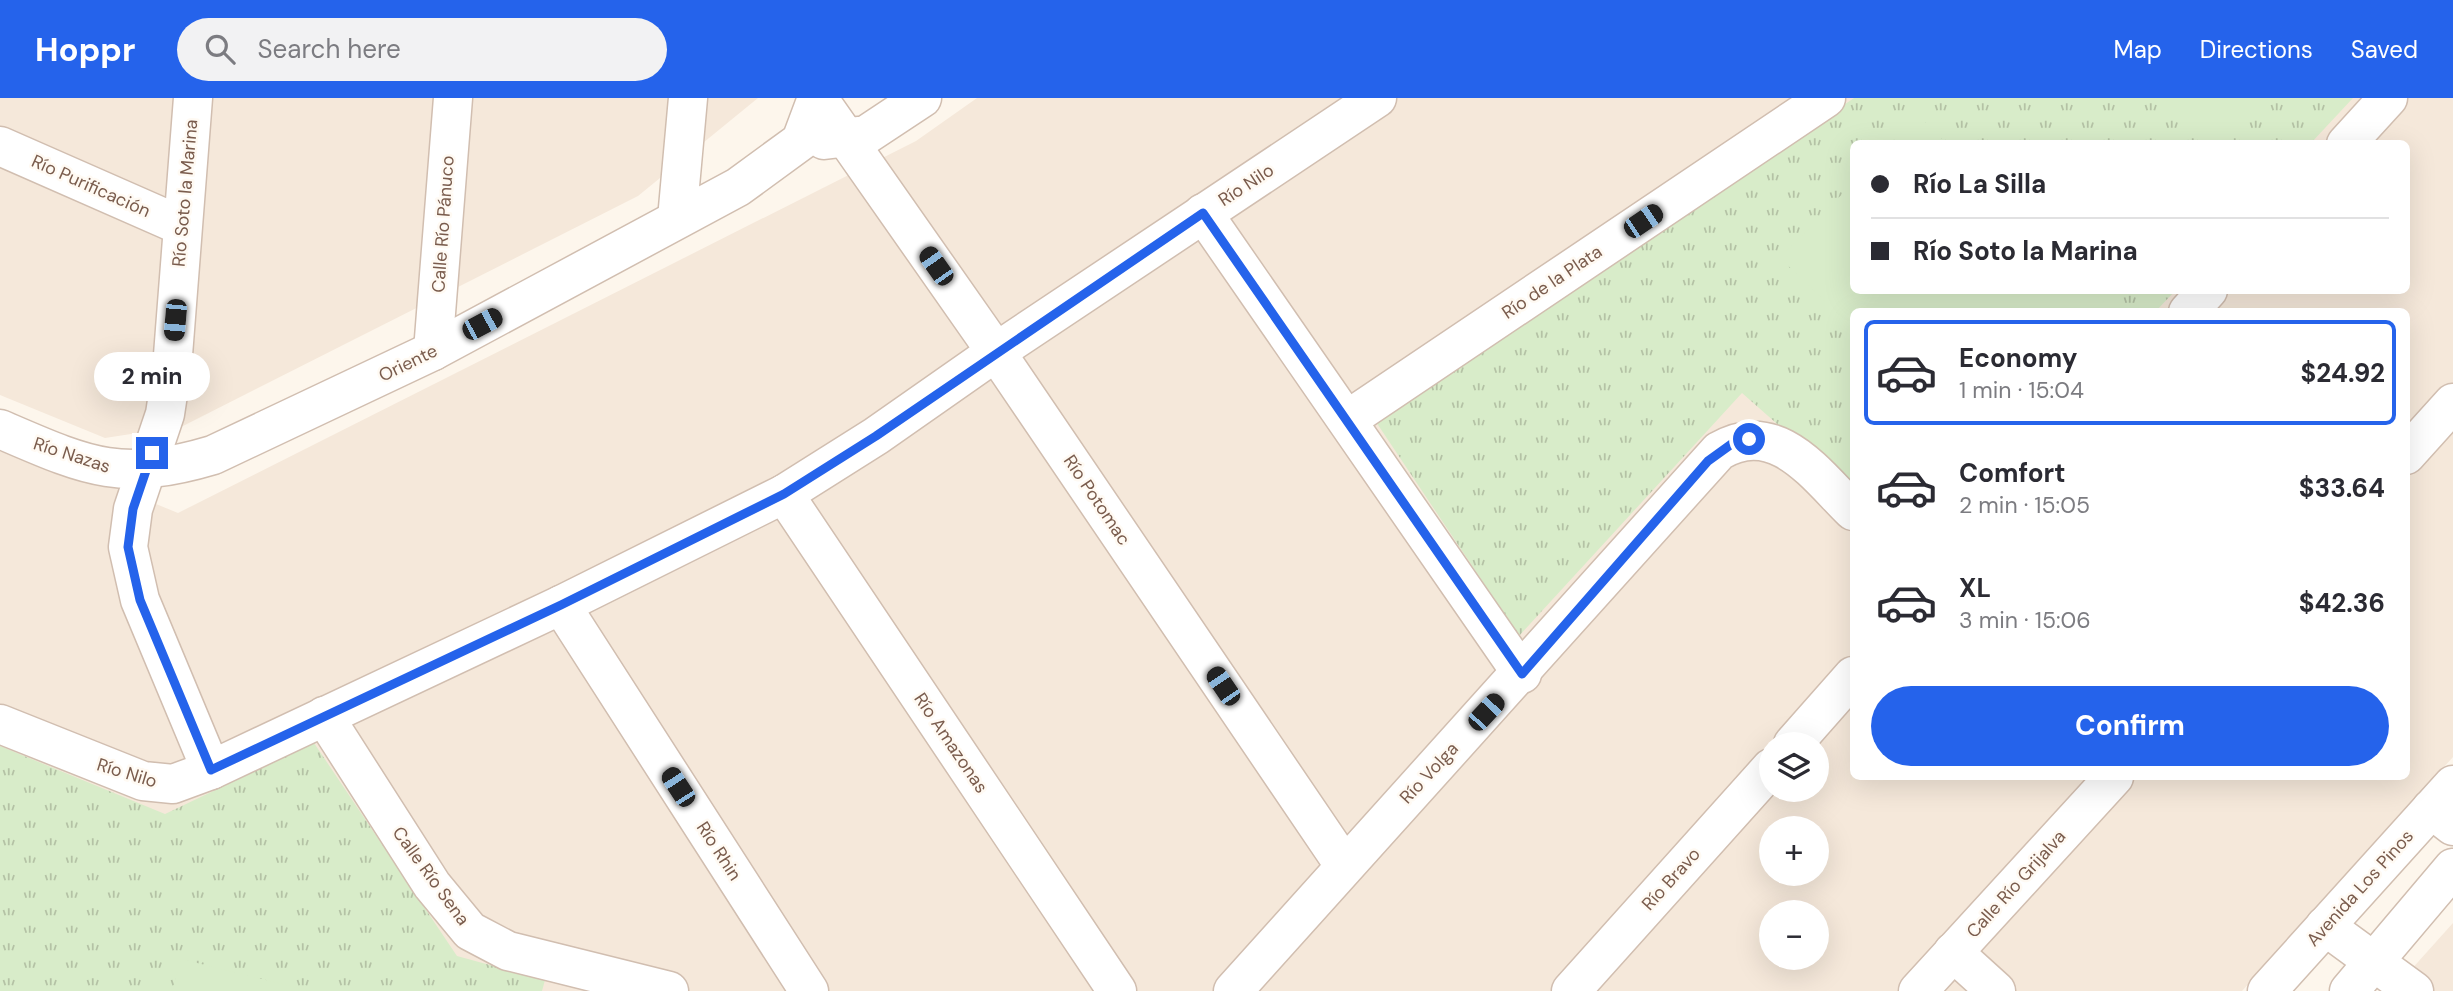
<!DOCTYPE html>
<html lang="en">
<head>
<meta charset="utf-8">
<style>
	:root { --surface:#fff; --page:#f2f2f3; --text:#2b2b33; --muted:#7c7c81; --line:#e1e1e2; --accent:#2563eb }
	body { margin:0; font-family:"DM Sans",sans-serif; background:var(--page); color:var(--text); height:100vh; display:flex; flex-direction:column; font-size:26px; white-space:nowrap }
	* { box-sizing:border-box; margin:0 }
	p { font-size:23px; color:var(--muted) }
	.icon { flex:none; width:38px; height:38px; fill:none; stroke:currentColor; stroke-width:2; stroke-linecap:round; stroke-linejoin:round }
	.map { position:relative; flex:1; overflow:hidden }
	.side { position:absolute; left:1850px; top:210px; width:560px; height:472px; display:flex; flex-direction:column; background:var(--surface); border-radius:10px; box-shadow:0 7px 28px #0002 }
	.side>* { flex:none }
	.top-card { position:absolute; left:1850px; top:42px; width:560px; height:154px; border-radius:10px; box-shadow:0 7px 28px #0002; display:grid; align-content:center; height:154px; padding:0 21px; background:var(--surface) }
	.fabs { position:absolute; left:1759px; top:634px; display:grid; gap:14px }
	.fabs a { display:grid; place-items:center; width:70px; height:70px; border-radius:50%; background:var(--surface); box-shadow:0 7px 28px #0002; font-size:35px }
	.end { position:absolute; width:32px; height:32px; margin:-16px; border:9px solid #2563eb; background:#fff; box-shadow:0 0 0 4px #fff }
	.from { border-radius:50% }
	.bubble { position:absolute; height:49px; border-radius:24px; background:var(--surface); box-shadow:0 7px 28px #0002; font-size:23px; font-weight:700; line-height:49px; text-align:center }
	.car { position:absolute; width:21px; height:42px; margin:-21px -10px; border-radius:9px; box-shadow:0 0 5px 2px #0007; background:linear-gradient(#222 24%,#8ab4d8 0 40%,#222 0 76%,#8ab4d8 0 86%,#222 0) }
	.top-card b { display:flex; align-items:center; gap:24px; height:66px; font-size:26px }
	.top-card b+b { border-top:2px solid var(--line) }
	.top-card i { width:18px; height:18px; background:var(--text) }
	ul { padding:12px 0 0; list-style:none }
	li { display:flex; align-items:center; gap:21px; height:105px; margin:0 14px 10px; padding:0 7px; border:4px solid transparent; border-radius:10px }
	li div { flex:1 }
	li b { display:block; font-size:26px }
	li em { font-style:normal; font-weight:700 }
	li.on { border-color:var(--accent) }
	li>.icon { width:63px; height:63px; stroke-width:1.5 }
	.button { display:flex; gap:14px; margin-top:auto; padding:14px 21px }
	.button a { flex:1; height:80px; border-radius:42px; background:var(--accent); color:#fff; font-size:28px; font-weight:700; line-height:80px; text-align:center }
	header { display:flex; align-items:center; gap:42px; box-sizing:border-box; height:98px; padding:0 35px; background:var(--accent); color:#fff }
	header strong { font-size:33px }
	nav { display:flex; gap:38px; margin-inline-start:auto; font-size:24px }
	.search { width:490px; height:63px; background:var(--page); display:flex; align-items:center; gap:18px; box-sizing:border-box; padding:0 24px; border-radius:38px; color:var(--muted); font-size:26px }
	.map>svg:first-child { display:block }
	.residential { fill:#f5e8da; fill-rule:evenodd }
	.park { fill:url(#park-tufts) }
	.pitch { fill:#d8ecc9 }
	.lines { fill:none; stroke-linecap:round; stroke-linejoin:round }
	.minor-casing { stroke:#d1beb0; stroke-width:41 }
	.tertiary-casing { stroke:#d1beb0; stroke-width:41 }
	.minor { stroke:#fff; stroke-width:38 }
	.tertiary { stroke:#fff; stroke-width:38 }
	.route { stroke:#2563eb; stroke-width:9 }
	.labels { text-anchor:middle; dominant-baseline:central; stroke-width:5; stroke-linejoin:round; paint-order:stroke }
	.street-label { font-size:18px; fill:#7a5c4d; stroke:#fffaf3 }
</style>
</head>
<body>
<header>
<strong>Hoppr</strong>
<div class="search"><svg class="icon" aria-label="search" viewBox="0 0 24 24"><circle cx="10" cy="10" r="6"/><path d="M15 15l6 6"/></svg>Search here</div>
<nav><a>Map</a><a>Directions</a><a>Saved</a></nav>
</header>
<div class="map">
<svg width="2453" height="893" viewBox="0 0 2453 893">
	<defs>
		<pattern id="park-tufts" width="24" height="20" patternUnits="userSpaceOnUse" patternTransform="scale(1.75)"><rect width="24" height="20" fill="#d8ecc9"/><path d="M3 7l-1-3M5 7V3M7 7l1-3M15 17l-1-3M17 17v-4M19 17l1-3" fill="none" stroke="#b4c2a5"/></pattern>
	</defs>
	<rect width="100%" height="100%" fill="#fdf6ec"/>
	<g class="residential">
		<path d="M 0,0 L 758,0 L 638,98 L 183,328 L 105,340 L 0,297 Z"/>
		<path d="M 977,0 L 2453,0 L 2453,659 L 2242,893 L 0,893 L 0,342 L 178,415 L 916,43 ZM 1853,46 L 2406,46 L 2406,192 L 1853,192 ZM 1853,214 L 2406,214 L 2406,679 L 1853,679 ZM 1771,646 L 1816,646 L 1816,691 L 1771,691 ZM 1771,730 L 1816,730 L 1816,775 L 1771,775 ZM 1771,814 L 1816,814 L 1816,859 L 1771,859 Z"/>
		<path d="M 2453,825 L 2453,893 L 2392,893 Z"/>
	</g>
	<g class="park">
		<path d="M 1854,0 L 2353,0 L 2311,45 L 1853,46 L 1853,192 L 2175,193 L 2156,213 L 1853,214 L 1853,393 L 1742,295 L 1519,538 L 1376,324 Z"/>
		<path d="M 314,645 L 457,858 L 545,882 L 542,893 L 0,893 L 0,648 L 165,716 Z"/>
	</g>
	<g class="pitch">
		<path d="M 2161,0 L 2273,0 L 2228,45 L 2212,46 Z"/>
		<path d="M 1919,18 L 1946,45 L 1892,45 Z"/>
		<path d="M 1853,85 L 1853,192 L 2095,192 L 2105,202 L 2094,214 L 1853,214 L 1853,230 L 1780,160 Z"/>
		<path d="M 181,861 L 310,893 L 172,893 Z"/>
	</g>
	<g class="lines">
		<g class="minor-casing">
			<g id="minor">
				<path d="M 193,0 L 172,270 L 165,316 L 133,411 L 128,449 L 140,502 L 211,672"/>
				<path d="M 818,0 L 996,254 L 1344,767"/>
				<path d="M 824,42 L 866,37 L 922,0"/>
				<path d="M 2346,46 L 2388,0"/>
				<path d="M 0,48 L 182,128"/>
				<path d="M 1203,115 L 1522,576"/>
				<path d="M 677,121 L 688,0"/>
				<path d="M 2188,214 L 2208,192"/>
				<path d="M 433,253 L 453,0"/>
				<path d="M 1347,322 L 1826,0"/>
				<path d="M 0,331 C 86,368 119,385 213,357 L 433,253 L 738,89 L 801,43 L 817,0"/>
				<path d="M 2406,357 L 2453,305"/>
				<path d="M 784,396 L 1117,893"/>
				<path d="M 561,507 L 809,893"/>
				<path d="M 324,618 L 432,787 L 470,833 L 508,853 L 669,893"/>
				<path d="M 0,626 L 143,683 L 173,686 L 211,672 L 561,507 L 784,396 L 876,338 L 996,254 L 1377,0"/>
				<path d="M 1793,646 L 1853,578"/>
				<path d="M 2431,711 L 2453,728"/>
				<path d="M 2325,828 L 2414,893"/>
				<path d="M 1953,854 L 1996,893"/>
				<path d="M 1233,893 L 1719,353 C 1777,319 1816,377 1853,413"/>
				<path d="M 1571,893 L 1771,670"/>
				<path d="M 1918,893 L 2114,679"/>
			</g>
		</g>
		<g class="tertiary-casing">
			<g id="tertiary">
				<path d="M 2267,893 L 2453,687"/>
				<path d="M 2349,893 L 2453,770"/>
			</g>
		</g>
		<use href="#minor" class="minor"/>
		<use href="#tertiary" class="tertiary"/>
	</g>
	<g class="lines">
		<path class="route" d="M 152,355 L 133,411 L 128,449 L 140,502 L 211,672 L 561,507 L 784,396 L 876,338 L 1203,115 L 1522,576 L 1708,363 L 1733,345 L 1749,341"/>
	</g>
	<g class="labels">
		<g class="street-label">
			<text transform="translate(1246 87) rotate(-33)">Río Nilo</text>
			<text transform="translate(91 88) rotate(24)">Río Purificación</text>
			<text transform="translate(185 95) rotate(-85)">Río Soto la Marina</text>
			<text transform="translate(443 126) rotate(-86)">Calle Río Pánuco</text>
			<text transform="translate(1552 184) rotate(-34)">Río de la Plata</text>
			<text transform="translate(408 265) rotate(-26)">Oriente</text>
			<text transform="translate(72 357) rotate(18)">Río Nazas</text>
			<text transform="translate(1097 402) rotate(56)">Río Potomac</text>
			<text transform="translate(951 645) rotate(56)">Río Amazonas</text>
			<text transform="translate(127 675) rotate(17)">Río Nilo</text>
			<text transform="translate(1429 675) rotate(-47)">Río Volga</text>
			<text transform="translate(719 753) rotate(57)">Río Rhin</text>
			<text transform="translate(431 778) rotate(54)">Calle Río Sena</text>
			<text transform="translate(1671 781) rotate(-48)">Río Bravo</text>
			<text transform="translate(2016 786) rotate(-48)">Calle Río Grijalva</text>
			<text transform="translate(2360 790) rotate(-48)">Avenida Los Pinos</text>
		</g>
	</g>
</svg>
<div class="fabs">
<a><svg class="icon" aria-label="layers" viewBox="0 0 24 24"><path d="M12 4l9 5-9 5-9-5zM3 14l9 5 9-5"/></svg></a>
<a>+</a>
<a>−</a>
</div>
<i class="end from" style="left:1749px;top:341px"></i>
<i class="end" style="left:152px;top:355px"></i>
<div class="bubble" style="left:94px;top:254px;width:116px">2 min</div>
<i class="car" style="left:1643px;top:123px;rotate:56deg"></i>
<i class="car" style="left:936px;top:168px;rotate:325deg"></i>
<i class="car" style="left:175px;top:222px;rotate:185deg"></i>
<i class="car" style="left:482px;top:226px;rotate:62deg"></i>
<i class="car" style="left:1223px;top:588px;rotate:326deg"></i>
<i class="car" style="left:1486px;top:614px;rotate:43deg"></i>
<i class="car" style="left:678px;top:689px;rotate:327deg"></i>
<div class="top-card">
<b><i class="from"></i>Río La Silla</b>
<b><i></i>Río Soto la Marina</b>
</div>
<section class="side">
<ul>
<li class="on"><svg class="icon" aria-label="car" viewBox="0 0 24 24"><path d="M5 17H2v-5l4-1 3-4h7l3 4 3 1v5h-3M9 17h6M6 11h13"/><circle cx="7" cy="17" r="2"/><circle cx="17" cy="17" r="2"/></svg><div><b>Economy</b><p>1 min · 15:04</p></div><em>$24.92</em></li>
<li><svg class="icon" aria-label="car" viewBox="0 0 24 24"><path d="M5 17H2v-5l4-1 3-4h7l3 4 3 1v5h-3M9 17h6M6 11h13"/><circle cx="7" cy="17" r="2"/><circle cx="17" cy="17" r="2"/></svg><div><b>Comfort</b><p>2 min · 15:05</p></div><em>$33.64</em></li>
<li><svg class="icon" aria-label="car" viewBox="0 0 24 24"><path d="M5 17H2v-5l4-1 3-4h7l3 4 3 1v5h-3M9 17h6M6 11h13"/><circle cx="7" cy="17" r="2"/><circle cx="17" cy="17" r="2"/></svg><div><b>XL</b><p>3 min · 15:06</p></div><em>$42.36</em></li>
</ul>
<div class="button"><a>Confirm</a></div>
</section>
</div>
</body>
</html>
